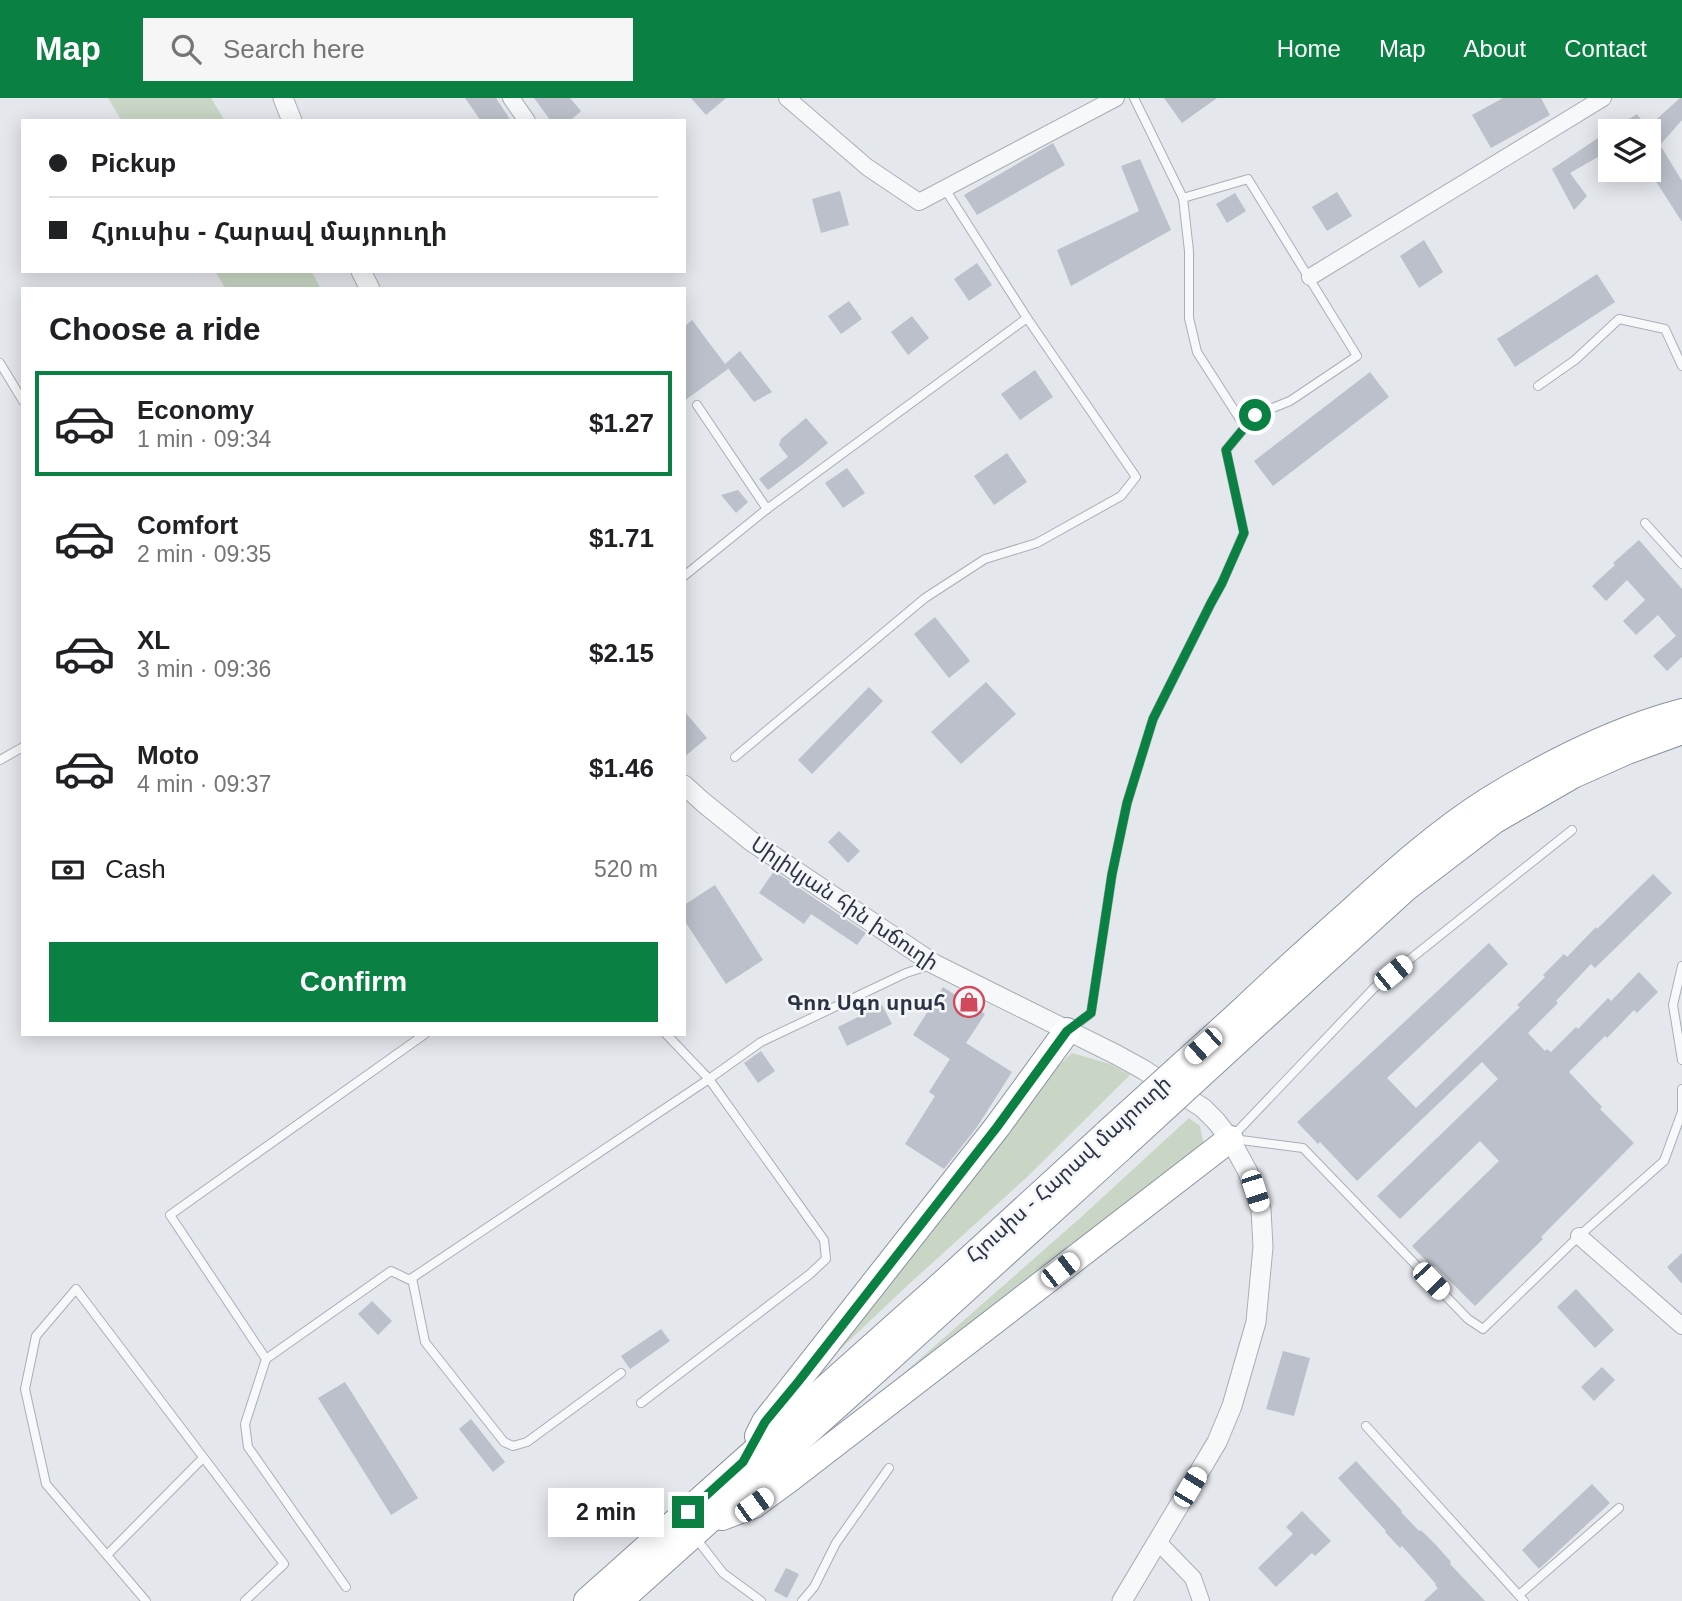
<!DOCTYPE html>
<html lang="en">
<head>
<meta charset="utf-8">
<style>
	:root { --surface:#fff; --page:#f6f6f6; --text:#202124; --muted:#757577; --line:#e0e0e0; --accent:#0b8043 }
	body { margin:0; font-family:Arial,"Noto Sans Armenian",sans-serif; background:var(--page); color:var(--text); height:100vh; display:flex; flex-direction:column; font-size:26px; white-space:nowrap }
	* { box-sizing:border-box; margin:0 }
	p { font-size:23px; color:var(--muted) }
	.icon { flex:none; width:38px; height:38px; fill:none; stroke:currentColor; stroke-width:2; stroke-linecap:round; stroke-linejoin:round }
	.map { position:relative; flex:1; overflow:hidden }
	.details { position:absolute; left:21px; top:189px; width:665px; height:749px; display:flex; flex-direction:column; background:var(--surface); border-radius:0px; box-shadow:0 4px 18px #0003 }
	.details>* { flex:none }
	.hud { position:absolute; left:21px; top:21px; width:665px; height:154px; border-radius:0px; box-shadow:0 4px 18px #0003; display:grid; align-content:center; height:154px; padding:0 28px; background:var(--surface) }
	.buttons { position:absolute; left:1598px; top:21px; display:grid; gap:14px }
	.buttons a { display:grid; place-items:center; width:63px; height:63px; border-radius:0px; background:var(--surface); box-shadow:0 4px 18px #0003; font-size:35px }
	.end { position:absolute; width:32px; height:32px; margin:-16px; border:9px solid #0b8043; background:#fff; box-shadow:0 0 0 4px #fff }
	.from { border-radius:50% }
	.bubble { position:absolute; height:49px; border-radius:0px; background:var(--surface); box-shadow:0 4px 18px #0003; font-size:23px; font-weight:800; line-height:49px; text-align:center }
	.car { position:absolute; width:21px; height:42px; margin:-21px -10px; border-radius:9px; box-shadow:0 0 5px 2px #0007; background:linear-gradient(#fff 24%,#345 0 40%,#fff 0 76%,#345 0 86%,#fff 0) }
	.hud b { display:flex; align-items:center; gap:24px; height:66px; font-size:26px }
	.hud b+b { border-top:2px solid var(--line) }
	.hud i { width:18px; height:18px; background:var(--text) }
	ul { padding:0; list-style:none }
	li { display:flex; align-items:center; gap:21px; height:105px; margin:0 14px 10px; padding:0 14px; border:4px solid transparent; border-radius:0px }
	li div { flex:1 }
	li b { display:block; font-size:26px }
	li em { font-style:normal; font-weight:800 }
	li.on { border-color:var(--accent) }
	li>.icon { width:63px; height:63px; stroke-width:1.5 }
	h2 { padding:0 28px; font-size:32px; line-height:84px }
	.pay { display:flex; align-items:center; gap:18px; height:77px; padding:0 28px; font-size:26px }
	.pay p { margin-inline-start:auto }
	.cta { display:flex; gap:14px; margin-top:auto; padding:14px 28px }
	.cta a { flex:1; height:80px; border-radius:0px; background:var(--accent); color:#fff; font-size:28px; font-weight:800; line-height:80px; text-align:center }
	header { display:flex; align-items:center; gap:42px; box-sizing:border-box; height:98px; padding:0 35px; background:var(--accent); color:#fff }
	header strong { font-size:33px }
	nav { display:flex; gap:38px; margin-inline-start:auto; font-size:24px }
	.search { width:490px; height:63px; background:var(--page); display:flex; align-items:center; gap:18px; box-sizing:border-box; padding:0 24px; border-radius:0px; color:var(--muted); font-size:26px }
	.map>svg:first-child { display:block }
	.green { fill:#c9d6c5 }
	.building { fill:#bbc0ca }
	.lines { fill:none; stroke-linecap:round; stroke-linejoin:round }
	.service-casing { stroke:#a9aeb7; stroke-width:10 }
	.minor-casing { stroke:#a9aeb7; stroke-width:18 }
	.tertiary-casing { stroke:#a9aeb7; stroke-width:21 }
	.trunk-casing { stroke:#8b94a3; stroke-width:28 }
	.service { stroke:#f7f8fa; stroke-width:8 }
	.minor { stroke:#f7f8fa; stroke-width:16 }
	.tertiary { stroke:#f7f8fa; stroke-width:19 }
	.trunk { stroke:#fff; stroke-width:26 }
	.trunk-bridge-casing { stroke:#8b94a3; stroke-width:28; stroke-linecap:butt }
	.trunk-bridge { stroke:#fff; stroke-width:26 }
	.route { stroke:#0b8043; stroke-width:9 }
	.labels { text-anchor:middle; dominant-baseline:central; stroke-width:5; stroke-linejoin:round; paint-order:stroke }
	.street-label { font-size:21px; fill:#2b3445; stroke:#f4f6f9 }
	.poi-label { font-size:21px; font-weight:bold; fill:#2b3445; stroke:#f4f6f9; text-anchor:end }
</style>
</head>
<body>
<header>
<strong>Map</strong>
<div class="search"><svg class="icon" aria-label="search" viewBox="0 0 24 24"><circle cx="10" cy="10" r="6"/><path d="M15 15l6 6"/></svg>Search here</div>
<nav><a>Home</a><a>Map</a><a>About</a><a>Contact</a></nav>
</header>
<div class="map">
<svg width="1682" height="1503" viewBox="0 0 1682 1503">
	<rect width="100%" height="100%" fill="#e4e7ec"/>
	<g class="green">
		<path d="M 108,0 L 211,0 L 225,23 L 122,23 Z"/>
		<path d="M 215,173 L 311,173 L 321,191 L 226,191 Z"/>
		<path d="M 1072,955 L 1110,966 L 1130,977 L 1026,1080 L 909,1186 L 816,1274 L 1047,978 Z"/>
		<path d="M 1189,1020 L 1200,1028 L 1204,1049 L 838,1333 L 1079,1121 Z"/>
	</g>
	<g class="building">
		<path d="M 465,0 L 496,0 L 511,23 L 481,23 Z"/>
		<path d="M 534,0 L 570,0 L 581,13 L 570,23 L 551,23 Z"/>
		<path d="M 691,0 L 726,0 L 706,17 Z"/>
		<path d="M 1164,0 L 1217,0 L 1182,25 Z"/>
		<path d="M 1503,0 L 1541,0 L 1550,17 L 1491,50 L 1472,17 Z"/>
		<path d="M 1680,0 L 1682,0 L 1682,22 L 1660,47 L 1682,83 L 1682,124 L 1648,71 L 1648,33 L 1610,33 L 1637,16 L 1648,31 L 1648,29 Z"/>
		<path d="M 1610,32 L 1610,52 L 1570,75 L 1587,98 L 1574,112 L 1552,71 Z"/>
		<path d="M 1053,45 L 1065,67 L 977,117 L 964,97 Z"/>
		<path d="M 1140,61 L 1171,132 L 1071,188 L 1057,152 L 1139,113 L 1121,68 Z"/>
		<path d="M 840,93 L 849,127 L 821,135 L 812,101 Z"/>
		<path d="M 1337,94 L 1352,118 L 1327,133 L 1312,109 Z"/>
		<path d="M 1235,95 L 1246,113 L 1227,125 L 1216,106 Z"/>
		<path d="M 1424,142 L 1443,174 L 1419,190 L 1400,158 Z"/>
		<path d="M 977,165 L 992,187 L 969,203 L 954,181 Z"/>
		<path d="M 1597,176 L 1615,204 L 1515,269 L 1497,241 Z"/>
		<path d="M 849,203 L 862,221 L 841,236 L 828,218 Z"/>
		<path d="M 912,218 L 929,240 L 908,257 L 891,234 Z"/>
		<path d="M 692,222 L 725,266 L 740,253 L 772,294 L 754,304 L 727,269 L 728,271 L 684,303 L 684,229 Z"/>
		<path d="M 1035,272 L 1053,299 L 1020,322 L 1001,296 Z"/>
		<path d="M 1370,274 L 1389,299 L 1273,388 L 1254,363 Z"/>
		<path d="M 806,320 L 828,345 L 804,365 L 768,392 L 759,381 L 788,359 L 779,347 L 781,341 Z"/>
		<path d="M 1007,355 L 1027,384 L 994,407 L 974,378 Z"/>
		<path d="M 847,370 L 865,395 L 843,410 L 825,385 Z"/>
		<path d="M 738,392 L 748,404 L 736,415 L 721,397 Z"/>
		<path d="M 1639,442 L 1682,491 L 1682,559 L 1667,573 L 1653,558 L 1676,538 L 1658,517 L 1636,537 L 1623,523 L 1645,502 L 1627,482 L 1606,503 L 1592,488 L 1615,467 L 1613,465 Z"/>
		<path d="M 935,519 L 970,563 L 949,580 L 914,536 Z"/>
		<path d="M 986,584 L 1016,616 L 961,666 L 931,634 Z"/>
		<path d="M 869,589 L 883,603 L 812,676 L 798,662 Z"/>
		<path d="M 684,613 L 707,640 L 684,659 Z"/>
		<path d="M 839,733 L 860,753 L 848,765 L 828,744 Z"/>
		<path d="M 774,773 L 866,835 L 857,847 L 811,816 L 804,826 L 759,795 Z"/>
		<path d="M 1653,776 L 1672,795 L 1595,870 L 1591,866 L 1556,903 L 1558,905 L 1528,935 L 1545,953 L 1547,951 L 1551,954 L 1576,929 L 1578,931 L 1608,900 L 1611,903 L 1639,874 L 1658,894 L 1637,915 L 1634,912 L 1607,940 L 1605,938 L 1569,974 L 1602,1009 L 1600,1011 L 1634,1045 L 1541,1139 L 1543,1141 L 1475,1208 L 1435,1168 L 1433,1170 L 1412,1148 L 1499,1063 L 1480,1043 L 1400,1121 L 1377,1098 L 1498,981 L 1482,964 L 1357,1083 L 1320,1044 L 1318,1046 L 1297,1024 L 1489,845 L 1508,866 L 1387,980 L 1416,1010 L 1520,909 L 1517,907 L 1545,879 L 1543,877 L 1564,856 L 1567,859 L 1596,829 L 1597,831 Z"/>
		<path d="M 715,787 L 763,862 L 726,886 L 684,822 L 684,807 Z"/>
		<path d="M 943,889 L 985,916 L 966,945 L 1012,974 L 977,1029 L 944,1071 L 905,1046 L 935,998 L 929,994 L 950,961 L 913,937 Z"/>
		<path d="M 882,907 L 892,926 L 847,948 L 838,929 Z"/>
		<path d="M 761,953 L 775,973 L 758,985 L 744,965 Z"/>
		<path d="M 1682,1155 L 1682,1186 L 1667,1169 Z"/>
		<path d="M 1576,1191 L 1614,1232 L 1595,1250 L 1557,1209 Z"/>
		<path d="M 372,1203 L 392,1223 L 378,1237 L 358,1216 Z"/>
		<path d="M 661,1231 L 670,1243 L 630,1271 L 621,1258 Z"/>
		<path d="M 1283,1253 L 1310,1260 L 1294,1318 L 1266,1311 Z"/>
		<path d="M 1602,1269 L 1615,1282 L 1594,1303 L 1581,1289 Z"/>
		<path d="M 345,1284 L 418,1400 L 391,1417 L 318,1300 Z"/>
		<path d="M 471,1321 L 505,1364 L 493,1374 L 459,1331 Z"/>
		<path d="M 1356,1363 L 1402,1413 L 1401,1414 L 1419,1433 L 1421,1432 L 1436,1447 L 1451,1464 L 1450,1466 L 1485,1503 L 1424,1503 L 1438,1490 L 1435,1487 L 1436,1486 L 1402,1448 L 1400,1450 L 1385,1434 L 1386,1433 L 1338,1380 Z"/>
		<path d="M 1592,1386 L 1610,1405 L 1539,1471 L 1522,1452 Z"/>
		<path d="M 1302,1413 L 1331,1443 L 1315,1458 L 1312,1455 L 1276,1489 L 1258,1470 L 1293,1436 L 1286,1429 Z"/>
		<path d="M 786,1470 L 799,1476 L 787,1500 L 774,1493 Z"/>
	</g>
	<g class="lines">
		<g class="service-casing">
			<g id="service">
				<path d="M 1183,100 L 1189,153 L 1189,220 L 1197,254 L 1245,329"/>
				<path d="M 0,265 L 23,303"/>
				<path d="M 1538,288 L 1575,262 L 1619,221 L 1665,231 L 1682,268"/>
				<path d="M 697,307 L 767,411"/>
				<path d="M 1645,425 L 1682,466"/>
				<path d="M 684,478 L 767,411 L 1027,220"/>
				<path d="M 735,659 L 925,500 L 985,461 L 1037,445 L 1121,398 L 1136,379 L 1027,220 L 945,91"/>
				<path d="M 0,662 L 23,649"/>
				<path d="M 1682,868 L 1673,907 L 1682,962"/>
				<path d="M 1069,932 L 1091,915 L 1112,776 L 1127,705 L 1153,621 L 1211,505 L 1222,485 L 1244,435 L 1226,352 L 1255,317 L 1290,303 L 1357,258 L 1248,81 L 1183,100 L 1134,0"/>
				<path d="M 425,936 L 170,1117 L 266,1261 L 391,1173 L 410,1182 L 412,1180 L 709,981 L 761,944 L 906,875 L 931,867"/>
				<path d="M 1232,1039 L 1374,890 L 1572,732"/>
				<path d="M 1233,1041 L 1303,1050 L 1468,1221 L 1483,1231 L 1579,1138 L 1664,1063 L 1682,1014 L 1682,991"/>
				<path d="M 412,1180 L 425,1244 L 504,1344 L 513,1348 L 527,1344 L 621,1275"/>
				<path d="M 266,1261 L 245,1326 L 248,1349 L 346,1489"/>
				<path d="M 641,1305 L 810,1176 L 826,1161 L 824,1142 L 709,981 L 666,936"/>
				<path d="M 1366,1328 L 1524,1503"/>
				<path d="M 695,1439 L 723,1475 L 761,1503"/>
				<path d="M 107,1457 L 203,1360"/>
				<path d="M 1519,1497 L 1619,1410"/>
				<path d="M 146,1503 L 46,1386 L 25,1291 L 36,1238 L 76,1191 L 284,1466 L 245,1503"/>
				<path d="M 802,1503 L 814,1489 L 836,1445 L 889,1370"/>
			</g>
		</g>
		<g class="minor-casing">
			<g id="minor">
				<path d="M 511,0 L 527,23"/>
				<path d="M 787,0 L 867,69 L 919,104 L 1116,0"/>
				<path d="M 1310,179 L 1603,0"/>
				<path d="M 1579,1138 L 1682,1228"/>
				<path d="M 1157,1443 L 1193,1480 L 1201,1503"/>
			</g>
		</g>
		<g class="tertiary-casing">
			<g id="tertiary">
				<path d="M 283,0 L 292,23"/>
				<path d="M 361,173 L 370,191"/>
				<path d="M 684,687 L 704,705 L 751,743 L 934,866 L 1117,957 L 1144,972 L 1203,1010 L 1216,1023 L 1230,1041 L 1248,1074 L 1261,1111 L 1263,1149 L 1256,1224 L 1232,1308 L 1217,1344 L 1122,1503"/>
			</g>
		</g>
		<g class="trunk-casing">
			<g id="trunk">
				<path d="M 1242,913 C 1276,880 1312,848 1348,816 C 1392,776 1438,734 1489,702 C 1549,665 1614,632 1682,614"/>
				<path d="M 1254,928 L 1406,790 L 1495,722 L 1573,677 L 1627,653 L 1682,633"/>
				<path d="M 758,1338 L 765,1324 L 997,1029 L 1067,933"/>
				<path d="M 722,1419 L 754,1407 L 792,1379 L 1230,1041"/>
				<path d="M 587,1503 L 939,1189 L 1107,1035"/>
				<path d="M 619,1503 L 883,1266 L 1121,1050"/>
			</g>
		</g>
		<use href="#service" class="service"/>
		<use href="#minor" class="minor"/>
		<use href="#tertiary" class="tertiary"/>
		<use href="#trunk" class="trunk"/>
		<g class="trunk-bridge-casing">
			<g id="trunk-bridge">
				<path d="M 1107,1035 L 1242,913"/>
				<path d="M 1121,1050 L 1254,928"/>
			</g>
		</g>
		<use href="#trunk-bridge" class="trunk-bridge"/>
	</g>
	<g class="lines">
		<path class="route" d="M 688,1414 L 743,1364 L 765,1324 L 798,1284 L 997,1029 L 1067,933 L 1091,915 L 1112,776 L 1127,705 L 1153,621 L 1211,505 L 1222,485 L 1244,435 L 1226,352 L 1255,317"/>
	</g>
	<defs>
		<g id="shop-ring" transform="scale(1.575)"><circle r="9.5" fill="#f4f6f9" stroke="#d1495b" stroke-width="1.5"/><path d="M-5-2.5h2.3a2.7 3.5 0 0 1 5.4 0H5L5.5 6h-11ZM-1.5-2.5h3a1.5 2.3 0 0 0-3 0Z" fill="#d1495b"/></g>
	</defs>
	<g fill-rule="evenodd">
		<use href="#shop-ring" x="969" y="904"/>
	</g>
	<g class="labels">
		<g class="street-label">
			<text transform="translate(845 805) rotate(34)">Սիլիկյան հին խճուղի</text>
			<text transform="translate(1068 1071) rotate(-42)">Հյուսիս - Հարավ մայրուղի</text>
		</g>
		<g class="poi-label">
			<text x="946" y="904">Գոռ Սգո սրահ</text>
		</g>
	</g>
</svg>
<div class="buttons">
<a><svg class="icon" aria-label="layers" viewBox="0 0 24 24"><path d="M12 4l9 5-9 5-9-5zM3 14l9 5 9-5"/></svg></a>
</div>
<i class="end from" style="left:1255px;top:317px"></i>
<i class="end" style="left:688px;top:1414px"></i>
<div class="bubble" style="left:548px;top:1390px;width:116px">2 min</div>
<i class="car" style="left:1393px;top:875px;rotate:51deg"></i>
<i class="car" style="left:1203px;top:948px;rotate:228deg"></i>
<i class="car" style="left:1255px;top:1093px;rotate:162deg"></i>
<i class="car" style="left:1060px;top:1172px;rotate:52deg"></i>
<i class="car" style="left:1431px;top:1183px;rotate:136deg"></i>
<i class="car" style="left:1190px;top:1389px;rotate:31deg"></i>
<i class="car" style="left:754px;top:1407px;rotate:54deg"></i>
<div class="hud">
<b><i class="from"></i>Pickup</b>
<b><i></i>Հյուսիս - Հարավ մայրուղի</b>
</div>
<section class="details">
<h2>Choose a ride</h2>
<ul>
<li class="on"><svg class="icon" aria-label="car" viewBox="0 0 24 24"><path d="M5 17H2v-5l4-1 3-4h7l3 4 3 1v5h-3M9 17h6M6 11h13"/><circle cx="7" cy="17" r="2"/><circle cx="17" cy="17" r="2"/></svg><div><b>Economy</b><p>1 min · 09:34</p></div><em>$1.27</em></li>
<li><svg class="icon" aria-label="car" viewBox="0 0 24 24"><path d="M5 17H2v-5l4-1 3-4h7l3 4 3 1v5h-3M9 17h6M6 11h13"/><circle cx="7" cy="17" r="2"/><circle cx="17" cy="17" r="2"/></svg><div><b>Comfort</b><p>2 min · 09:35</p></div><em>$1.71</em></li>
<li><svg class="icon" aria-label="car" viewBox="0 0 24 24"><path d="M5 17H2v-5l4-1 3-4h7l3 4 3 1v5h-3M9 17h6M6 11h13"/><circle cx="7" cy="17" r="2"/><circle cx="17" cy="17" r="2"/></svg><div><b>XL</b><p>3 min · 09:36</p></div><em>$2.15</em></li>
<li><svg class="icon" aria-label="car" viewBox="0 0 24 24"><path d="M5 17H2v-5l4-1 3-4h7l3 4 3 1v5h-3M9 17h6M6 11h13"/><circle cx="7" cy="17" r="2"/><circle cx="17" cy="17" r="2"/></svg><div><b>Moto</b><p>4 min · 09:37</p></div><em>$1.46</em></li>
</ul>
<div class="pay"><svg class="icon" aria-label="cash" viewBox="0 0 24 24"><path d="M3 7h18v10H3z"/><circle cx="12" cy="12" r="2"/></svg>Cash<p>520 m</p></div>
<div class="cta"><a>Confirm</a></div>
</section>
</div>
</body>
</html>
